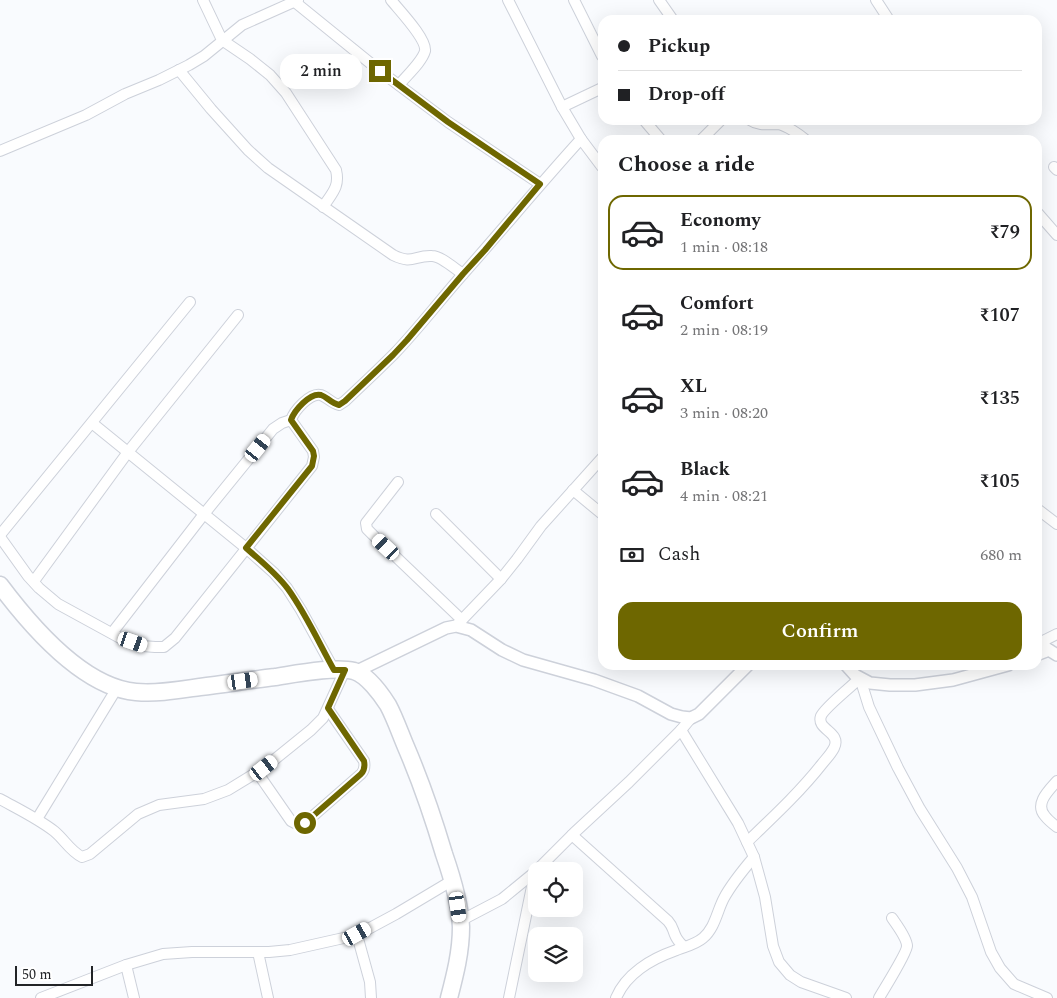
<!DOCTYPE html>
<html lang="en">
<head>
<meta charset="utf-8">
<style>
	:root { --surface:#fff; --page:#f2f2f2; --text:#202124; --muted:#757577; --line:#e0e0e0; --accent:#6e6700 }
	body { margin:0; font-family:Spectral,serif; background:var(--page); color:var(--text); height:100vh; display:flex; flex-direction:column; font-size:19px; white-space:nowrap }
	* { box-sizing:border-box; margin:0 }
	p { font-size:16px; color:var(--muted) }
	.icon { flex:none; width:28px; height:28px; fill:none; stroke:currentColor; stroke-width:2; stroke-linecap:round; stroke-linejoin:round }
	.map { position:relative; flex:1; overflow:hidden }
	.drawer { position:absolute; left:598px; top:135px; width:444px; height:535px; display:flex; flex-direction:column; background:var(--surface); border-radius:15px; box-shadow:0 5px 20px #0002 }
	.drawer>* { flex:none }
	.top-card { position:absolute; left:598px; top:15px; width:444px; height:110px; border-radius:15px; box-shadow:0 5px 20px #0002; display:grid; align-content:center; height:110px; padding:0 20px; background:var(--surface) }
	.tools { position:absolute; left:528px; top:862px; display:grid; gap:10px }
	.tools a { display:grid; place-items:center; width:55px; height:55px; border-radius:10px; background:var(--surface); box-shadow:0 5px 20px #0002; font-size:25px }
	.scale { position:absolute; left:15px; bottom:12px; width:78px; box-sizing:border-box; padding-left:5px; border:2px solid #222427; border-top:0; font-size:14px; line-height:18px; white-space:nowrap; color:#222427; -webkit-text-stroke:4px #fff; paint-order:stroke }
	.end { position:absolute; width:22px; height:22px; margin:-11px; border:6px solid #6e6700; background:#fff; box-shadow:0 0 0 2px #fff }
	.from { border-radius:50% }
	.bubble { position:absolute; height:35px; border-radius:15px; background:var(--surface); box-shadow:0 5px 20px #0002; font-size:16px; font-weight:600; line-height:35px; text-align:center }
	.car { position:absolute; width:15px; height:30px; margin:-15px -8px; border-radius:6px; box-shadow:0 0 4px 1px #0007; background:linear-gradient(#fff 24%,#345 0 40%,#fff 0 76%,#345 0 86%,#fff 0) }
	.top-card b { display:flex; align-items:center; gap:18px; height:48px; font-size:19px }
	.top-card b+b { border-top:1px solid var(--line) }
	.top-card i { width:12px; height:12px; background:var(--text) }
	ul { padding:0; list-style:none }
	li { display:flex; align-items:center; gap:15px; height:75px; margin:0 10px 8px; padding:0 10px; border:2px solid transparent; border-radius:15px }
	li div { flex:1 }
	li b { display:block; font-size:19px }
	li em { font-style:normal; font-weight:600 }
	li.on { border-color:var(--accent) }
	li>.icon { width:45px; height:45px; stroke-width:1.5 }
	h2 { padding:0 20px; font-size:22px; line-height:60px }
	.pay { display:flex; align-items:center; gap:12px; height:55px; padding:0 20px; font-size:19px }
	.pay p { margin-inline-start:auto }
	.action { display:flex; gap:10px; margin-top:auto; padding:10px 20px }
	.action a { flex:1; height:58px; border-radius:15px; background:var(--accent); color:#fff; font-size:20px; font-weight:600; line-height:58px; text-align:center }
	.map>svg:first-child { display:block }
	.lines { fill:none; stroke-linecap:round; stroke-linejoin:round }
	.minor-casing { stroke:#cdd1da; stroke-width:12 }
	.tertiary-casing { stroke:#cdd1da; stroke-width:14 }
	.trunk-casing { stroke:#cdd1da; stroke-width:19 }
	.minor { stroke:#fff; stroke-width:10 }
	.tertiary { stroke:#fff; stroke-width:11 }
	.trunk { stroke:#fff; stroke-width:16 }
	.route { stroke:#6e6700; stroke-width:6 }
</style>
</head>
<body>
<div class="map">
<svg width="1057" height="998" viewBox="0 0 1057 998">
	<rect width="100%" height="100%" fill="#f9fbfe"/>
	<g class="lines">
		<g class="minor-casing">
			<g id="minor">
				<path d="M 203,0 L 222,40 L 250,59 L 270,75 L 286,93 L 336,170 C 340,187 332,193 323,207"/>
				<path d="M 391,0 C 399,10 427,39 425,51 C 422,62 406,76 399,85"/>
				<path d="M 508,0 L 562,107 L 581,139 L 602,167"/>
				<path d="M 574,0 L 602,56"/>
				<path d="M 659,0 L 673,20"/>
				<path d="M 876,0 L 889,20"/>
				<path d="M 295,2 L 380,71 L 448,122 L 540,184"/>
				<path d="M 179,70 L 211,109 L 248,150 L 268,168 L 393,255 C 413,265 414,255 432,256 C 441,256 455,269 463,274"/>
				<path d="M 562,107 L 602,88"/>
				<path d="M 644,120 L 661,140"/>
				<path d="M 750,120 C 759,126 768,124 778,124 C 786,125 800,135 806,140"/>
				<path d="M 701,140 L 721,120"/>
				<path d="M 0,151 L 86,115 L 125,94 L 159,80 L 189,65 L 204,56 L 242,25 L 298,0"/>
				<path d="M 1054,167 L 1057,170"/>
				<path d="M 1036,211 L 1057,235"/>
				<path d="M 92,423 L 246,548 L 274,573 L 287,588 L 301,610 L 334,670"/>
				<path d="M 398,482 L 366,523 L 367,529 L 373,535 L 462,620"/>
				<path d="M 573,490 L 602,514"/>
				<path d="M 1036,508 L 1057,524"/>
				<path d="M 436,514 L 501,579"/>
				<path d="M 0,535 L 190,302"/>
				<path d="M 0,537 L 28,576 L 39,588 L 58,604 L 122,639 L 143,646 L 155,647 L 164,647 L 175,638 L 312,466 L 314,457 L 313,451 L 291,420 C 294,411 310,392 321,395 C 327,397 331,403 339,405 L 345,401 C 361,386 378,370 394,354 C 419,328 440,300 464,273 C 503,229 541,183 581,139"/>
				<path d="M 34,581 L 128,452 L 238,315"/>
				<path d="M 456,626 L 501,579 L 517,559 L 541,526 L 602,458"/>
				<path d="M 112,633 L 204,514 L 273,429 L 282,423 L 291,420"/>
				<path d="M 1036,637 L 1049,650"/>
				<path d="M 1041,642 L 1057,634"/>
				<path d="M 691,718 L 681,730 L 738,823 L 754,857 L 765,897 L 773,946 L 779,962 L 790,975 L 801,982 L 846,998"/>
				<path d="M 257,772 L 291,821 C 296,824 299,825 305,823 L 361,774 C 365,770 365,766 364,761 L 328,709"/>
				<path d="M 1057,781 C 1049,790 1034,804 1045,816 C 1048,820 1053,824 1057,827"/>
				<path d="M 0,799 C 18,809 37,818 54,831 C 64,839 70,851 82,857 L 90,854 L 138,814 L 159,805 L 204,799 L 228,790 L 264,768 L 311,730 L 323,718 L 345,670"/>
				<path d="M 37,819 L 117,688"/>
				<path d="M 572,835 L 668,921 C 674,928 672,929 676,937 C 678,941 681,944 684,947"/>
				<path d="M 747,842 C 773,817 800,792 822,764 C 826,759 831,754 834,748 C 842,732 816,730 821,716 C 824,708 853,685 860,678 L 869,707 L 898,768 L 920,809 L 957,868 L 972,897 L 991,952 L 1000,968 L 1014,984 L 1047,998"/>
				<path d="M 460,921 L 502,899 L 535,872 L 574,833 L 629,782 L 681,730"/>
				<path d="M 357,935 L 370,982 L 371,998"/>
				<path d="M 258,952 L 268,998"/>
				<path d="M 126,965 L 134,998"/>
				<path d="M 41,998 L 126,965 L 163,954 L 192,952 L 269,952 L 290,950 L 357,935 L 396,914 L 453,880"/>
				<path d="M 509,998 L 535,872"/>
				<path d="M 616,998 C 626,974 651,959 674,951 C 683,947 695,945 703,938 C 715,928 717,911 724,898 C 732,883 743,870 754,857"/>
				<path d="M 879,998 C 884,989 907,953 907,946 C 907,938 896,924 892,918"/>
			</g>
		</g>
		<g class="tertiary-casing">
			<g id="tertiary">
				<path d="M 1036,655 L 1049,650 L 1057,655"/>
				<path d="M 846,665 L 855,675 L 870,683 L 890,685 L 915,685 L 953,680 L 1008,665"/>
				<path d="M 355,672 L 446,628 L 456,626 L 471,630 L 502,650 L 523,660 L 594,680 L 638,696 L 671,714 L 682,717 L 691,718 L 699,714 L 748,665"/>
			</g>
		</g>
		<g class="trunk-casing">
			<path id="trunk" d="M 0,585 C 30,625 82,687 136,692 C 157,694 179,690 200,687 C 225,684 250,680 275,677 C 295,674 335,666 354,671 C 367,675 381,694 388,705 C 395,718 400,733 406,747 C 421,782 433,817 444,854 C 452,877 460,903 461,927 C 461,952 455,975 449,998"/>
		</g>
		<use href="#minor" class="minor"/>
		<use href="#tertiary" class="tertiary"/>
		<use href="#trunk" class="trunk"/>
	</g>
	<g class="lines">
		<path class="route" d="M 305,823 L 361,774 C 365,770 365,766 364,761 L 328,708 L 345,670 L 334,670 C 319,643 306,614 288,589 C 276,573 261,561 246,548 L 312,466 L 314,456 L 313,451 L 291,420 C 294,411 310,392 321,395 C 327,397 331,403 339,405 L 345,401 L 393,355 L 407,340 L 463,274 L 485,250 L 540,184 L 448,122 L 380,71"/>
	</g>
</svg>
<div class="tools">
<a><svg class="icon" aria-label="locate" viewBox="0 0 24 24"><circle cx="12" cy="12" r="6"/><path d="M12 2v4M12 18v4M2 12h4M18 12h4"/></svg></a>
<a><svg class="icon" aria-label="layers" viewBox="0 0 24 24"><path d="M12 4l9 5-9 5-9-5zM3 14l9 5 9-5"/></svg></a>
</div>
<div class="scale">50 m</div>
<i class="end from" style="left:305px;top:823px"></i>
<i class="end" style="left:380px;top:71px"></i>
<div class="bubble" style="left:280px;top:54px;width:82px">2 min</div>
<i class="car" style="left:258px;top:448px;rotate:39deg"></i>
<i class="car" style="left:386px;top:547px;rotate:313deg"></i>
<i class="car" style="left:133px;top:642px;rotate:109deg"></i>
<i class="car" style="left:243px;top:681px;rotate:82deg"></i>
<i class="car" style="left:264px;top:768px;rotate:52deg"></i>
<i class="car" style="left:458px;top:907px;rotate:172deg"></i>
<i class="car" style="left:357px;top:934px;rotate:61deg"></i>
<div class="top-card">
<b><i class="from"></i>Pickup</b>
<b><i></i>Drop-off</b>
</div>
<section class="drawer">
<h2>Choose a ride</h2>
<ul>
<li class="on"><svg class="icon" aria-label="car" viewBox="0 0 24 24"><path d="M5 17H2v-5l4-1 3-4h7l3 4 3 1v5h-3M9 17h6M6 11h13"/><circle cx="7" cy="17" r="2"/><circle cx="17" cy="17" r="2"/></svg><div><b>Economy</b><p>1 min · 08:18</p></div><em>₹79</em></li>
<li><svg class="icon" aria-label="car" viewBox="0 0 24 24"><path d="M5 17H2v-5l4-1 3-4h7l3 4 3 1v5h-3M9 17h6M6 11h13"/><circle cx="7" cy="17" r="2"/><circle cx="17" cy="17" r="2"/></svg><div><b>Comfort</b><p>2 min · 08:19</p></div><em>₹107</em></li>
<li><svg class="icon" aria-label="car" viewBox="0 0 24 24"><path d="M5 17H2v-5l4-1 3-4h7l3 4 3 1v5h-3M9 17h6M6 11h13"/><circle cx="7" cy="17" r="2"/><circle cx="17" cy="17" r="2"/></svg><div><b>XL</b><p>3 min · 08:20</p></div><em>₹135</em></li>
<li><svg class="icon" aria-label="car" viewBox="0 0 24 24"><path d="M5 17H2v-5l4-1 3-4h7l3 4 3 1v5h-3M9 17h6M6 11h13"/><circle cx="7" cy="17" r="2"/><circle cx="17" cy="17" r="2"/></svg><div><b>Black</b><p>4 min · 08:21</p></div><em>₹105</em></li>
</ul>
<div class="pay"><svg class="icon" aria-label="cash" viewBox="0 0 24 24"><path d="M3 7h18v10H3z"/><circle cx="12" cy="12" r="2"/></svg>Cash<p>680 m</p></div>
<div class="action"><a>Confirm</a></div>
</section>
</div>
</body>
</html>
